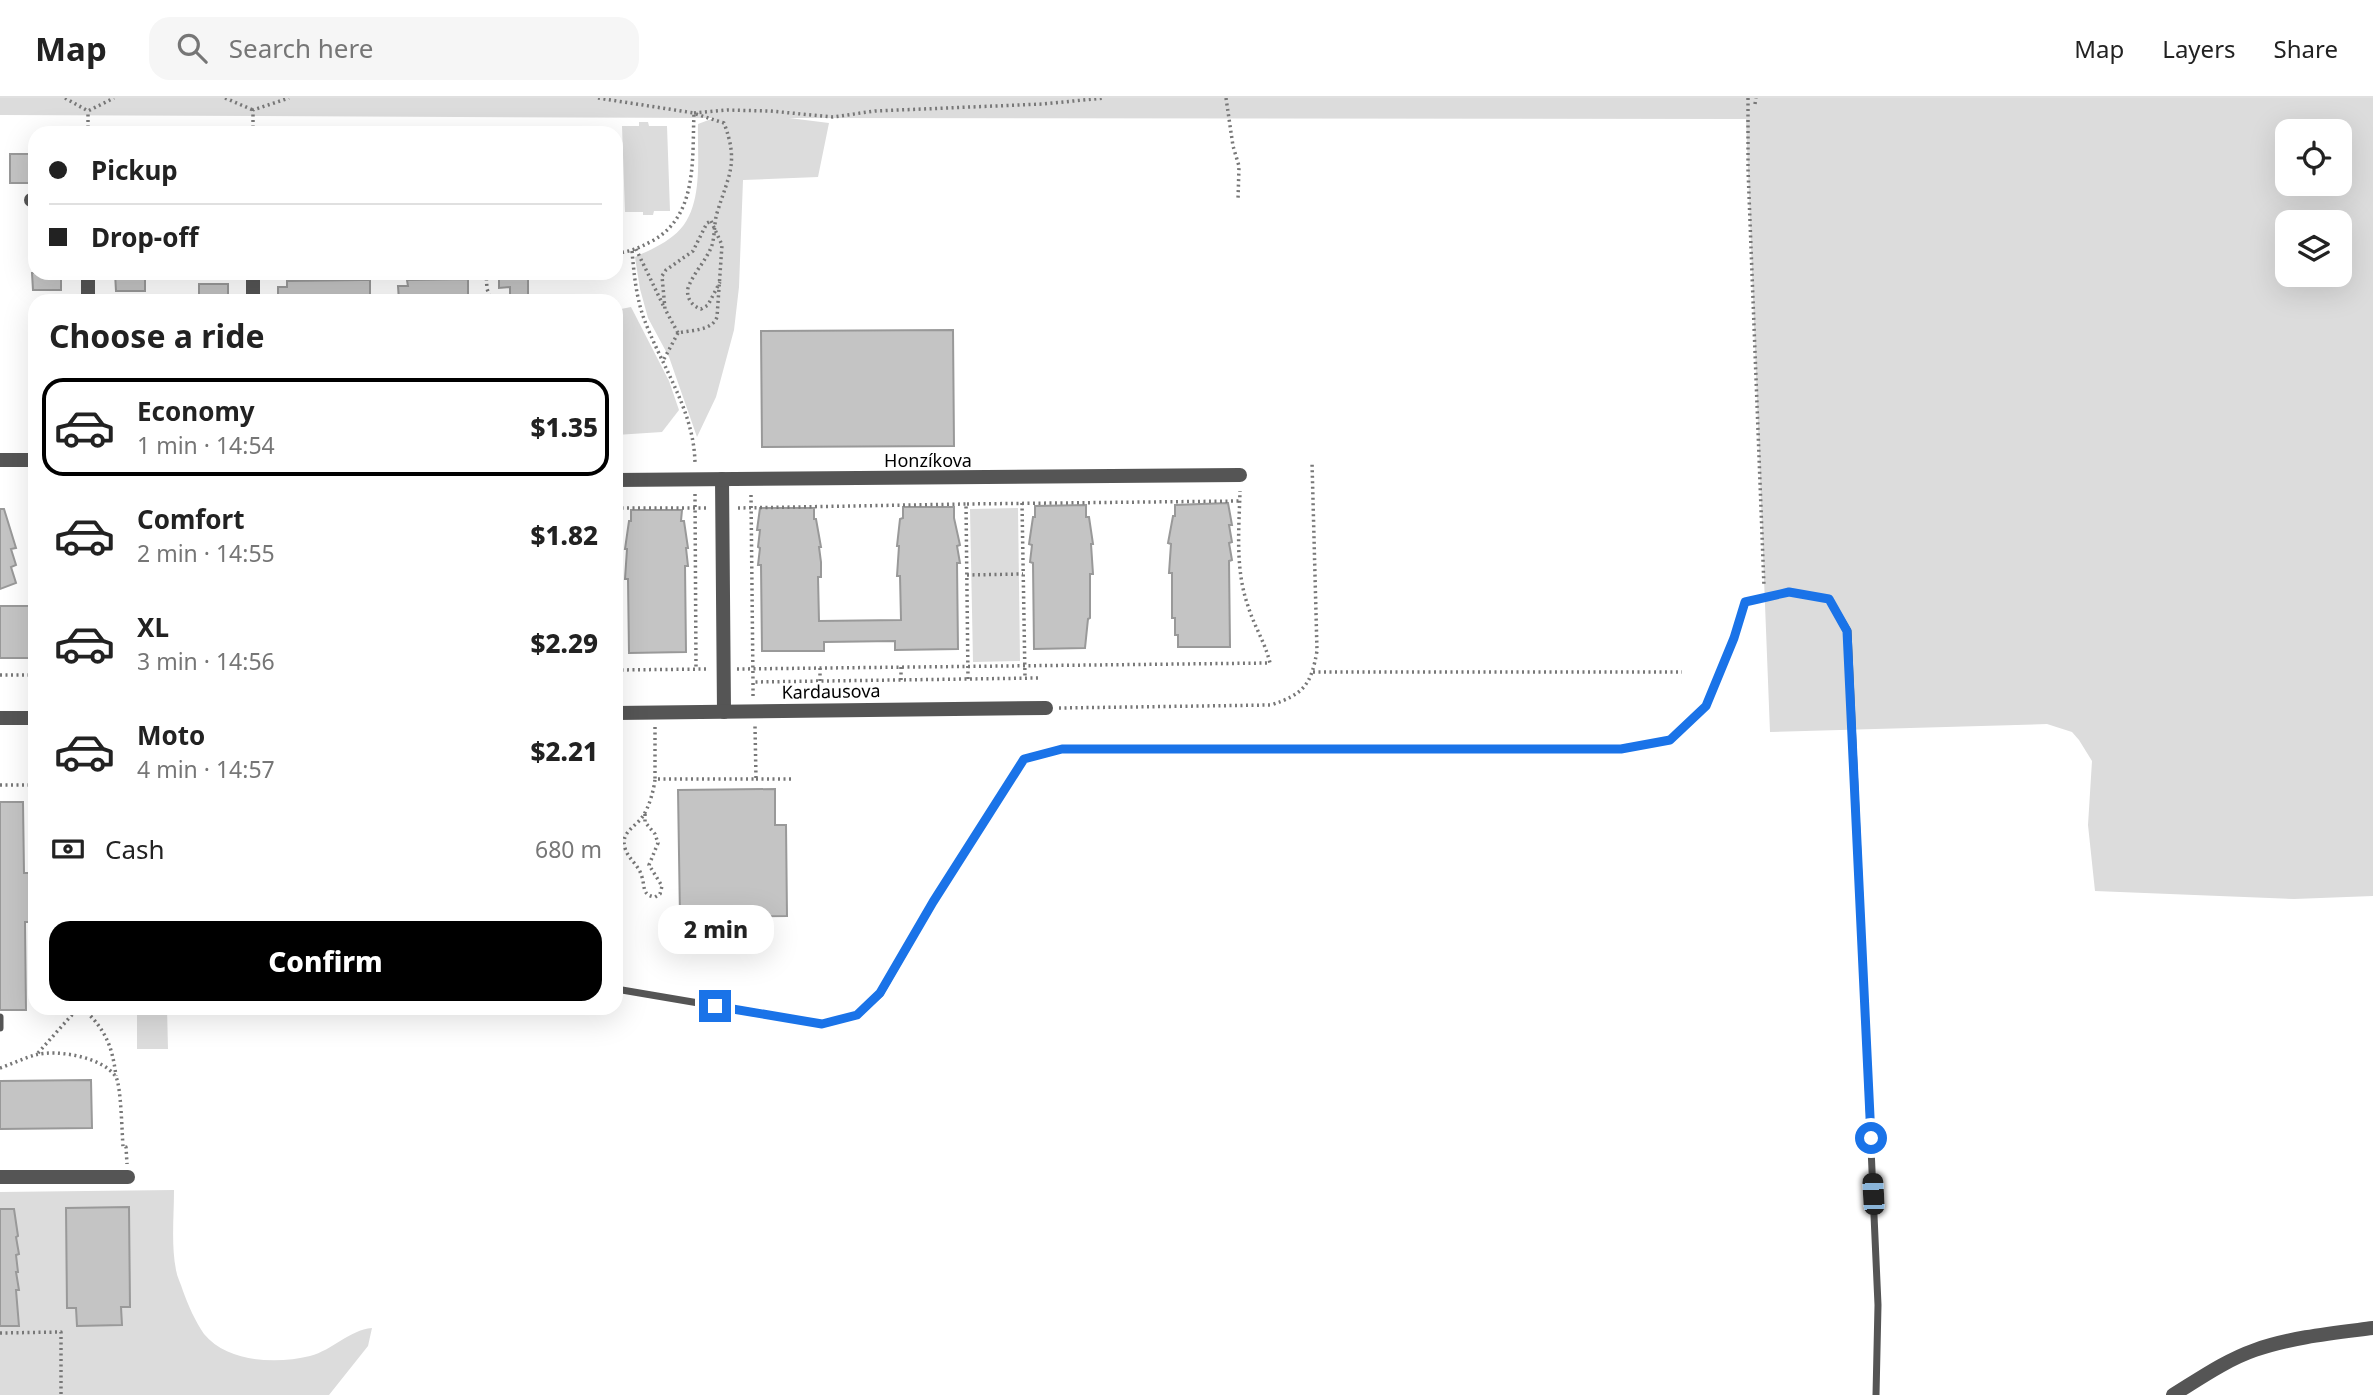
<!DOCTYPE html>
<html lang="en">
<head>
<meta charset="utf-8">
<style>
	:root { --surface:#fff; --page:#f6f6f6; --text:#222; --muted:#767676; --line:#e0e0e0; --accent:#000 }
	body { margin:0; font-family:"Noto Sans",sans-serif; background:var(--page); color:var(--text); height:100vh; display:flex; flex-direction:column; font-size:26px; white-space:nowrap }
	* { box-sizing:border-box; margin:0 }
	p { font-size:23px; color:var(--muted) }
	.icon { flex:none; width:38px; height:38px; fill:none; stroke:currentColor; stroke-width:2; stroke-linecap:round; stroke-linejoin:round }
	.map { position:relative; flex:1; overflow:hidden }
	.sheet { position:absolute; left:28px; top:196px; width:595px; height:721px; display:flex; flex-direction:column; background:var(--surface); border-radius:21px; box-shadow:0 7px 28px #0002 }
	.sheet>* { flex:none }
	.guide { position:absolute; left:28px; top:28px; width:595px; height:154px; border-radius:21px; box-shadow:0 7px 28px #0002; display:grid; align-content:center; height:154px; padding:0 21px; background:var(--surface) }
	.fabs { position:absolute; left:2275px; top:21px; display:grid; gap:14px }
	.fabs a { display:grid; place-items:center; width:77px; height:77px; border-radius:14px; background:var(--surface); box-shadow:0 7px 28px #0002; font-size:35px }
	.end { position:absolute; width:32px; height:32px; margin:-16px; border:9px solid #1a73e8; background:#fff; box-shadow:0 0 0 4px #fff }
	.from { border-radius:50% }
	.bubble { position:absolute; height:49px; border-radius:21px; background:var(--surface); box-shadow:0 7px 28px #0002; font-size:23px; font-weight:800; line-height:49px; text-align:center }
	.car { position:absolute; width:21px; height:42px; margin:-21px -10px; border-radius:9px; box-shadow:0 0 5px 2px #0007; background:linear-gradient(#222 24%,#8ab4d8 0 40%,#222 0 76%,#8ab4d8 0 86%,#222 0) }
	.guide b { display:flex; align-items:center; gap:24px; height:66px; font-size:26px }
	.guide b+b { border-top:2px solid var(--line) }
	.guide i { width:18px; height:18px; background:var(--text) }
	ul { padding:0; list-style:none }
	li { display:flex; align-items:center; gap:21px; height:98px; margin:0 14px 10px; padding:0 7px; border:4px solid transparent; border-radius:21px }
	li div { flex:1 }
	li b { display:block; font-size:26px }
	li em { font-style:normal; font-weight:800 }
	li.current { border-color:var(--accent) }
	li>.icon { width:63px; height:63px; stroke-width:1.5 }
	h2 { padding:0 21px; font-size:32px; line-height:84px }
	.pay { display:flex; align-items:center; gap:18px; height:77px; padding:0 21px; font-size:26px }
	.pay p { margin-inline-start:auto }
	.button { display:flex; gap:14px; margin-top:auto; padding:14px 21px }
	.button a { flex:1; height:80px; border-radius:21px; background:var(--accent); color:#fff; font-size:28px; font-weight:800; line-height:80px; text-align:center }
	header { display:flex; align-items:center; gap:42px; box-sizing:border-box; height:98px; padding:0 35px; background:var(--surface); border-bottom:2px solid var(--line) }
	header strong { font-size:33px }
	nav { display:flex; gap:38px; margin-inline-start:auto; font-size:24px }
	.search { width:490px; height:63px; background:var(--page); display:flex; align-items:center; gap:18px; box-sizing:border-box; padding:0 24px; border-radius:21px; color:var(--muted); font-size:26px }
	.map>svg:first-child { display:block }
	.green { fill:#dcdcdc; fill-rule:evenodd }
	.building { fill:#c4c4c4; stroke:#999; stroke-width:2 }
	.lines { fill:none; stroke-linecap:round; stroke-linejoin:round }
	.path { stroke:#777; stroke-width:3.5; stroke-dasharray:2 3.5; stroke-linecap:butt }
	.lane { stroke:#555; stroke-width:7 }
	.street { stroke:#555; stroke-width:14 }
	.route { stroke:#1a73e8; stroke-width:9 }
	.labels { text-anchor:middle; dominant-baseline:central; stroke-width:5; stroke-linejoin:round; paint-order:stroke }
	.street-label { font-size:18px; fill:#000; stroke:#fff }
</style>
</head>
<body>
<header>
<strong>Map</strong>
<div class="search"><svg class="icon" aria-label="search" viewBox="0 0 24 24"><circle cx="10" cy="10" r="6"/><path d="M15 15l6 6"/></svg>Search here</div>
<nav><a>Map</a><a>Layers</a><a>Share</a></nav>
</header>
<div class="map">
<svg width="2373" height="1297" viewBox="0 0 2373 1297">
	<rect width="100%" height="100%" fill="#fff"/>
	<g class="green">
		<path d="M 0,0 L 2373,0 L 2373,798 L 2294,801 L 2095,793 L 2088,727 L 2092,663 L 2079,642 L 2072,634 L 2047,626 L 1770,634 L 1746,21 L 789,20 L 829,25 L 818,79 L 743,82 L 739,189 L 734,232 L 716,299 L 697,339 L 669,259 L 648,220 L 640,191 L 635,159 C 648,153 662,147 673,138 C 705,114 697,61 698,26 L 714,20 L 0,17 ZM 2287,33 L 2340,33 L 2340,86 L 2287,86 ZM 2287,124 L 2340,124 L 2340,177 L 2287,177 Z"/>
		<path d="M 639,24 L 648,24 L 649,28 L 667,28 L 670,113 L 654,113 L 653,117 L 643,117 L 643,114 L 625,114 L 622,28 L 639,28 Z"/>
		<path d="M 631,209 L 669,283 L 679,312 L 662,334 L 616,337 L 616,212 Z"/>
		<path d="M 1018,410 L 1020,563 L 973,564 L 970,411 Z"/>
		<path d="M 137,910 L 167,910 L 168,951 L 137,951 Z"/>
		<path d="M 174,1092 C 174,1118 171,1147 176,1172 C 177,1179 181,1186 183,1193 C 188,1207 195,1223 204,1236 C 228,1265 277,1266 310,1258 C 333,1252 349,1232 372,1230 L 368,1248 L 329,1297 L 0,1297 L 0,1094 Z"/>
	</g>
	<g class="building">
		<rect x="10" y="56" width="25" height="29"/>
		<path d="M 32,175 L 61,175 L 61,192 L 33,192 Z"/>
		<path d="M 115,175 L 145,175 L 145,193 L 116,193 Z"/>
		<path d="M 499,175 L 528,175 L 528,201 L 510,201 L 510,189 L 499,190 Z"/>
		<path d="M 468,181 L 468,203 L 399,203 L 398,188 L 408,188 L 407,182 Z"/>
		<path d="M 362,182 L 370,182 L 370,203 L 278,203 L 278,189 L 287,189 L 287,183 Z"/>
		<rect x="199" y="186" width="29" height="17"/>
		<path d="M 953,232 L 954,348 L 762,349 L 761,233 Z"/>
		<path d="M 1228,405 L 1232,427 L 1229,427 L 1232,444 L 1229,445 L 1232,462 L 1229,463 L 1230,549 L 1178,549 L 1178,537 L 1175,537 L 1175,520 L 1172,520 L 1172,475 L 1169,475 L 1171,446 L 1168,445 L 1173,418 L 1175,418 L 1175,407 Z"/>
		<path d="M 1086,407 L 1086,419 L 1089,419 L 1093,446 L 1091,446 L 1093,476 L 1090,476 L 1090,520 L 1088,521 L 1085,550 L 1034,551 L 1033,465 L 1030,464 L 1032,447 L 1029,446 L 1033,419 L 1035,419 L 1035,408 Z"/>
		<path d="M 903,409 L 954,409 L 954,420 L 960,447 L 957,448 L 960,465 L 957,465 L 958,551 L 895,552 L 895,543 L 824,544 L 824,553 L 762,553 L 761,467 L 758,467 L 760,450 L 758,449 L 760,432 L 757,432 L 760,410 L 814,410 L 814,421 L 816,421 L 821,449 L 819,449 L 821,464 L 821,479 L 818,479 L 819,523 L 901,522 L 900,478 L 897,478 L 899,448 L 897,448 L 900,421 L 903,420 Z"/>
		<path d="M 0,411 L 4,411 L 16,450 L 11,451 L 16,467 L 11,469 L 16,485 L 0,491 Z"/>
		<path d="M 631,412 L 682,412 L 681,423 L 684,423 L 688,450 L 686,450 L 688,468 L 685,468 L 686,554 L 629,555 L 628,481 L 625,481 L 627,451 L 625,451 L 629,423 L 631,423 Z"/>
		<rect x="0" y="508" width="35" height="52"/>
		<path d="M 775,691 L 775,727 L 786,727 L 787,818 L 680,819 L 678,692 Z"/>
		<path d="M 0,704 L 23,704 L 24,775 L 35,775 L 35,824 L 25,824 L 26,912 L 0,912 Z"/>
		<path d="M 91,982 L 92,1030 L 0,1031 L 0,983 Z"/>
		<path d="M 129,1109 L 130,1209 L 121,1209 L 122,1227 L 77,1228 L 76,1210 L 67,1210 L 66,1110 Z"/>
		<path d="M 0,1111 L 14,1111 L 18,1138 L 16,1139 L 19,1156 L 16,1157 L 18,1174 L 16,1174 L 19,1192 L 16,1192 L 19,1228 L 0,1228 Z"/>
	</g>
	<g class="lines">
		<g class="path">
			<path d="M 65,0 L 88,13 L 114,0"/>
			<path d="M 225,0 L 253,12"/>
			<path d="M 598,0 L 694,15 C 692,61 698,118 652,143 C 639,150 630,154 616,155"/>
			<path d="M 1226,0 L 1233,48 L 1239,68 L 1238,102"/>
			<path d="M 1748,0 L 1748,71 L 1764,489"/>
			<path d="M 1755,6 L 1756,0"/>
			<path d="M 694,15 L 727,12 L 770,13 L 833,19 L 875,13 L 1043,6 L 1104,0"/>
			<path d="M 696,16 L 724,25 C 739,65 729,76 717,115 C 714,125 715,137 712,147 C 707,162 693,175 688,190 C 686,200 692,208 701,211 L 708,207 L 720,184"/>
			<path d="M 88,35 L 88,13"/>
			<path d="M 253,35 L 253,12 L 289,0"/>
			<path d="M 711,123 L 722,147 L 717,219 C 712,233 691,232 678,235 L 665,211 L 662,178 L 666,172 L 693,153 L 707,125 Z"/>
			<path d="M 636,151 L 664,209"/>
			<path d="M 632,153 C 634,176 636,197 643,218 C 661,268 695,313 695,367"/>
			<path d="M 486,175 L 487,191 L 492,203"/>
			<path d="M 664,261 L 678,235"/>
			<path d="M 695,396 L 696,570"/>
			<path d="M 751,397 L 753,584"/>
			<path d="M 1022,405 L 1025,580"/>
			<path d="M 616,410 L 709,410"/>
			<path d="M 738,410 L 966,406"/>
			<path d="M 967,477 L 1023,476"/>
			<path d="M 901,569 L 901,582"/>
			<path d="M 820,570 L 820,583"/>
			<path d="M 737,571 L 1270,565 C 1265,544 1254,528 1248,508 C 1235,471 1239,432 1240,393"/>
			<path d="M 616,572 L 709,571"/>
			<path d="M 1313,574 L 1682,574"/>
			<path d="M 0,577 L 35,577"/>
			<path d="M 968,581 L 966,406 L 1239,403"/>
			<path d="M 753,598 L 753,584 L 1038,580"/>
			<path d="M 1059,610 L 1271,607 C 1304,596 1311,587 1317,553 L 1312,364"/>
			<path d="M 655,629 L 655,681 L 756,681 L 755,628"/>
			<path d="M 756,681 L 793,681"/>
			<path d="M 0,687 L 35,687"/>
			<path d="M 645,716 L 645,724 L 655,736 L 658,745 L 649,767 L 662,788 L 660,796 L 655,799 C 642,797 645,789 642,779 C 639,767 628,761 625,750 C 620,734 636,729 643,718 C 649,709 654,692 655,681"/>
			<path d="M 83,910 C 106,933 112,947 116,978"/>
			<path d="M 38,955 L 78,910"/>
			<path d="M 0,970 C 12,966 24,960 35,957 C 57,951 103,959 116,979 C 121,988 122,1035 123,1049 L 126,1049 L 127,1066"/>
			<path d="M 0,1235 L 61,1234 L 61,1297"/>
		</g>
		<g class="lane">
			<path d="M 616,891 L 822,926 L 857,917 L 880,896 L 933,804 L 1024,661 L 1062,651 L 1621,651 L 1670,642 L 1706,608 L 1734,540 L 1745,504 L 1789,494 L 1829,501 L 1848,533 L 1878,1207 L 1876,1297"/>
			<path d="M 0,919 L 0,930"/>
		</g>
		<g class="street">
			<path d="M 31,102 L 35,102"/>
			<path d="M 88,175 L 88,203"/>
			<path d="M 253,175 L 253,203"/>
			<path d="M 0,362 L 35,362"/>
			<path d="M 722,381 L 724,614"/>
			<path d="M 616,382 L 1240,377"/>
			<path d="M 616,615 L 1046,610"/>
			<path d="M 0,620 L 35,620"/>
			<path d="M 0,1079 L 128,1079"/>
			<path d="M 2173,1297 C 2199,1281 2226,1262 2255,1252 C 2292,1239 2334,1235 2373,1230"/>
		</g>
	</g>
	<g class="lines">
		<path class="route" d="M 715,908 L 822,926 L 857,917 L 880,895 L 933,804 L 1024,661 L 1062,651 L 1621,651 L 1670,642 L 1706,608 L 1734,540 L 1745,504 L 1789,494 L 1829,501 L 1847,533 L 1871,1040"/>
	</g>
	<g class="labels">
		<g class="street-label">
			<text x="928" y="362">Honzíkova</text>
			<text transform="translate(831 593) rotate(-1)">Kardausova</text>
		</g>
	</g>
</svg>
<div class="fabs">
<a><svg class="icon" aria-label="locate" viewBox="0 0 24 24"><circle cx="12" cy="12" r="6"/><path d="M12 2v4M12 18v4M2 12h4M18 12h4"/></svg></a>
<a><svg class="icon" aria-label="layers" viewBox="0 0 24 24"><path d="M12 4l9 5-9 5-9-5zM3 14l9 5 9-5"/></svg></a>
</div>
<i class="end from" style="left:1871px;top:1040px"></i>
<i class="end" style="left:715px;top:908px"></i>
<div class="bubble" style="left:658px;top:807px;width:116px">2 min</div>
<i class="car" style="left:1873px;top:1096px;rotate:357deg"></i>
<div class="guide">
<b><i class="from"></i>Pickup</b>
<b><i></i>Drop-off</b>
</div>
<section class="sheet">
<h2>Choose a ride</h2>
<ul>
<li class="current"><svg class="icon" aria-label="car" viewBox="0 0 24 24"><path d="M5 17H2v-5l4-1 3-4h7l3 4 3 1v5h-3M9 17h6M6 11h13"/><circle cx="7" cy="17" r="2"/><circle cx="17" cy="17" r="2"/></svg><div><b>Economy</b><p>1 min · 14:54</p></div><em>$1.35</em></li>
<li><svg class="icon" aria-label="car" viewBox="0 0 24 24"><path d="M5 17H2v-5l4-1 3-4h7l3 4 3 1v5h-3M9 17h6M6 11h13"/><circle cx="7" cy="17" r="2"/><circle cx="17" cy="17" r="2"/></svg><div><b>Comfort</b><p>2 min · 14:55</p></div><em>$1.82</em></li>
<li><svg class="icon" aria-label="car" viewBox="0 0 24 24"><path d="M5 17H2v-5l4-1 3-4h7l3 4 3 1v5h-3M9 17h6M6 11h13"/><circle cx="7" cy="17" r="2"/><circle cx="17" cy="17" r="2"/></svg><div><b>XL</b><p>3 min · 14:56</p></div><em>$2.29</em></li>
<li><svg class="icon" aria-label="car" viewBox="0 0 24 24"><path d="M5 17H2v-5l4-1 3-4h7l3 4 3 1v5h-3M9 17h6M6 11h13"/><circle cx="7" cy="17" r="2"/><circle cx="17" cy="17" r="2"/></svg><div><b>Moto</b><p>4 min · 14:57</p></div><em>$2.21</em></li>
</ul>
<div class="pay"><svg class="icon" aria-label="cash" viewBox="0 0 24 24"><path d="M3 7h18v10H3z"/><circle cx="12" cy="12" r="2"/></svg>Cash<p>680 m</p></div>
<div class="button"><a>Confirm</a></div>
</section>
</div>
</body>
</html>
